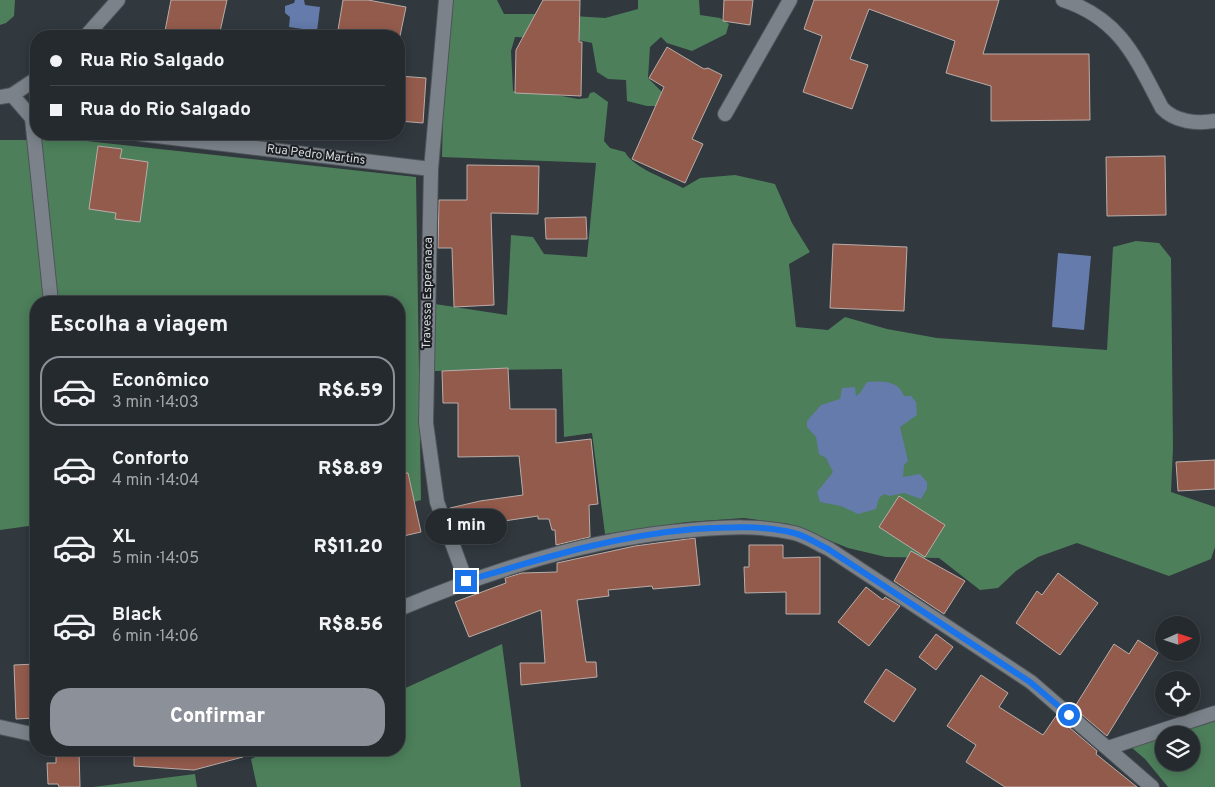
<!DOCTYPE html>
<html lang="pt">
<head>
<meta charset="utf-8">
<style>
	:root { --surface:#252a2e; --page:#2d3236; --text:#f1f3f6; --muted:#a3a7aa; --line:#42464a; --accent:#8c9099 }
	body { margin:0; font-family:Overpass,sans-serif; background:var(--page); color:var(--text); height:100vh; display:flex; flex-direction:column; font-size:19px; white-space:nowrap }
	* { box-sizing:border-box; margin:0 }
	p { font-size:16px; color:var(--muted) }
	.icon { flex:none; width:28px; height:28px; fill:none; stroke:currentColor; stroke-width:2; stroke-linecap:round; stroke-linejoin:round }
	.map { position:relative; flex:1; overflow:hidden }
	.sheet { position:absolute; left:30px; top:296px; width:375px; height:460px; display:flex; flex-direction:column; background:var(--surface); border-radius:20px; box-shadow:0 2px 12px #0003,0 0 0 1px var(--line) }
	.sheet>* { flex:none }
	.guide { position:absolute; left:30px; top:30px; width:375px; height:110px; border-radius:20px; box-shadow:0 2px 12px #0003,0 0 0 1px var(--line); display:grid; align-content:center; height:110px; padding:0 20px; background:var(--surface) }
	.needle { width:32px; rotate:87deg }
	.buttons { position:absolute; left:1155px; top:616px; display:grid; gap:10px }
	.buttons a { display:grid; place-items:center; width:45px; height:45px; border-radius:50%; background:var(--surface); box-shadow:0 2px 12px #0003,0 0 0 1px var(--line); font-size:25px }
	.end { position:absolute; width:22px; height:22px; margin:-11px; border:6px solid #1a73e8; background:#fff; box-shadow:0 0 0 2px #fff }
	.from { border-radius:50% }
	.bubble { position:absolute; height:35px; border-radius:18px; background:var(--surface); box-shadow:0 2px 12px #0003,0 0 0 1px var(--line); font-size:16px; font-weight:800; line-height:35px; text-align:center }
	.guide b { display:flex; align-items:center; gap:18px; height:48px; font-size:19px }
	.guide b+b { border-top:1px solid var(--line) }
	.guide i { width:12px; height:12px; background:var(--text) }
	ul { padding:0; list-style:none }
	li { display:flex; align-items:center; gap:15px; height:70px; margin:0 10px 8px; padding:0 10px; border:2px solid transparent; border-radius:20px }
	li div { flex:1 }
	li b { display:block; font-size:19px }
	li em { font-style:normal; font-weight:800 }
	li.on { border-color:var(--accent) }
	li>.icon { width:45px; height:45px; stroke-width:1.5 }
	h2 { padding:0 20px; font-size:22px; line-height:60px }
	.cta { display:flex; gap:10px; margin-top:auto; padding:10px 20px }
	.cta a { flex:1; height:58px; border-radius:20px; background:var(--accent); color:#fff; font-size:20px; font-weight:800; line-height:58px; text-align:center }
	.map>svg:first-child { display:block }
	.forest { fill:#4d7f5b; fill-rule:evenodd }
	.water { fill:#647bab }
	.building { fill:#935b4c; stroke:#b9ada9 }
	.lines { fill:none; stroke-linecap:round; stroke-linejoin:round }
	.minor-casing { stroke:#4e5459; stroke-width:16 }
	.minor { stroke:#7b828a; stroke-width:14 }
	.route { stroke:#1a73e8; stroke-width:6 }
	.labels { text-anchor:middle; dominant-baseline:central; stroke-width:4; stroke-linejoin:round; paint-order:stroke }
	.street-label { font-size:12px; fill:#d7dbdf; stroke:#1c1f22 }
</style>
</head>
<body>
<div class="map">
<svg width="1215" height="787" viewBox="0 0 1215 787">
	<rect width="100%" height="100%" fill="#31383e"/>
	<g class="forest">
		<path d="M 0,0 L 15,0 L 14,16 L 6,23 L 0,25 Z"/>
		<path d="M 453,0 L 497,0 L 504,14 L 542,14 L 605,18 L 638,9 L 638,0 L 699,0 L 700,15 L 720,18 L 729,24 L 726,34 L 692,51 L 667,43 L 661,37 L 650,47 L 648,78 L 663,93 L 659,106 L 647,106 L 627,101 L 626,80 L 608,79 L 597,72 L 592,43 L 578,40 L 515,37 L 511,51 L 513,91 L 551,94 L 578,99 L 588,98 L 590,93 L 594,92 L 608,102 L 604,141 L 610,148 L 625,152 C 633,168 667,179 683,188 L 700,178 L 735,175 L 775,184 L 792,223 L 810,252 L 789,264 L 796,327 L 828,330 L 845,317 L 887,329 L 937,338 L 1107,350 L 1113,247 L 1136,241 L 1159,243 L 1171,258 L 1173,448 L 1171,492 L 1215,507 L 1215,547 L 1211,559 L 1169,576 L 1077,543 L 1038,557 L 1016,571 L 998,588 L 980,590 L 939,558 L 886,557 L 848,548 L 789,524 L 744,518 L 687,522 L 605,534 L 592,433 L 564,437 L 562,369 L 434,371 L 435,304 L 507,315 L 511,235 L 533,237 L 544,254 L 587,257 L 596,163 L 442,157 L 444,65 Z"/>
		<path d="M 0,140 L 77,140 L 416,177 L 421,500 L 399,506 L 399,302 L 36,302 L 36,525 L 0,530 Z"/>
		<path d="M 502,644 L 521,787 L 257,787 L 251,759 L 270,750 L 399,750 L 399,691 Z"/>
		<path d="M 1215,718 L 1215,787 L 1168,787 L 1145,759 L 1131,747 L 1169,732 ZM 1164,735 L 1191,735 L 1191,762 L 1164,762 Z"/>
		<path d="M 195,774 L 197,787 L 93,787 Z"/>
	</g>
	<g class="water">
		<path d="M 295,0 L 304,0 L 305,5 L 320,7 L 317,31 L 289,27 L 290,17 L 285,13 L 285,6 L 294,3 Z"/>
		<path d="M 1058,253 L 1091,256 L 1084,330 L 1052,327 Z"/>
		<path d="M 867,382 C 882,381 898,380 904,396 L 911,396 L 916,402 L 917,415 L 900,427 L 908,461 L 904,465 L 903,477 L 920,474 L 927,482 L 927,489 L 921,499 L 904,493 L 889,496 L 884,494 L 879,498 L 876,509 L 858,514 L 841,506 L 820,502 L 817,492 L 833,472 L 826,458 L 819,454 L 816,437 L 807,427 L 807,421 L 821,405 L 840,399 L 842,388 L 855,387 L 856,396 L 860,393 Z"/>
	</g>
	<g class="building">
		<path d="M 171,0 L 227,0 L 219,36 L 164,36 Z"/>
		<path d="M 343,0 L 368,0 L 406,7 L 400,36 L 337,36 Z"/>
		<path d="M 543,0 L 580,0 L 579,42 L 582,42 L 581,96 L 515,93 L 516,50 Z"/>
		<path d="M 724,0 L 753,0 L 750,25 L 723,21 Z"/>
		<path d="M 814,0 L 999,0 L 983,54 L 1089,54 L 1090,120 L 991,121 L 991,86 L 946,73 L 955,41 L 869,9 L 850,59 L 868,65 L 852,109 L 803,92 L 822,36 L 804,29 Z"/>
		<path d="M 667,47 L 704,69 L 708,68 L 722,75 L 692,139 L 703,144 L 685,183 L 632,159 L 664,87 L 649,78 Z"/>
		<path d="M 399,76 L 426,78 L 423,123 L 399,121 Z"/>
		<path d="M 98,146 L 122,149 L 120,158 L 148,162 L 140,222 L 115,219 L 116,213 L 89,209 Z"/>
		<path d="M 1165,156 L 1166,215 L 1107,216 L 1106,157 Z"/>
		<path d="M 467,165 L 539,166 L 538,214 L 491,213 L 494,305 L 454,307 L 452,248 L 438,248 L 439,200 L 467,200 Z"/>
		<path d="M 586,217 L 587,239 L 546,239 L 545,218 Z"/>
		<path d="M 833,244 L 907,247 L 904,311 L 830,308 Z"/>
		<path d="M 508,368 L 510,409 L 556,409 L 556,443 L 591,439 L 598,504 L 589,505 L 590,537 L 556,545 L 555,530 L 552,530 L 549,519 L 538,519 L 538,516 L 456,528 L 450,508 L 480,501 L 523,495 L 519,456 L 458,457 L 458,403 L 443,403 L 442,371 Z"/>
		<path d="M 1215,460 L 1215,489 L 1178,491 L 1176,462 Z"/>
		<path d="M 408,473 L 421,532 L 399,537 L 399,474 Z"/>
		<path d="M 899,496 L 945,525 L 925,557 L 879,527 Z"/>
		<path d="M 695,538 L 700,585 L 653,589 L 652,586 L 608,590 L 609,596 L 577,600 L 586,662 L 596,662 L 597,677 L 521,685 L 520,663 L 545,663 L 541,610 L 469,637 L 455,602 L 506,583 L 505,578 L 522,573 L 557,572 L 557,563 L 635,546 Z"/>
		<path d="M 749,545 L 783,545 L 783,558 L 820,557 L 820,614 L 786,614 L 786,592 L 745,593 L 744,567 L 749,567 Z"/>
		<path d="M 911,551 L 965,581 L 944,614 L 894,581 Z"/>
		<path d="M 1058,573 L 1098,603 L 1060,655 L 1016,623 L 1037,591 L 1042,595 Z"/>
		<path d="M 866,587 L 883,600 L 885,597 L 900,606 L 869,646 L 838,622 Z"/>
		<path d="M 936,634 L 953,647 L 936,670 L 919,657 Z"/>
		<path d="M 1138,640 L 1158,653 L 1107,736 L 1074,708 L 1114,644 L 1129,654 Z"/>
		<path d="M 36,664 L 36,718 L 16,719 L 14,665 Z"/>
		<path d="M 886,669 L 916,689 L 894,722 L 864,702 Z"/>
		<path d="M 981,675 L 1008,693 L 999,707 L 1043,735 L 1056,716 L 1097,751 L 1096,754 L 1137,787 L 1005,787 L 966,762 L 976,745 L 947,726 Z"/>
		<path d="M 56,750 L 79,750 L 80,787 L 59,787 L 58,784 L 48,784 L 47,763 L 56,763 Z"/>
		<path d="M 134,750 L 242,750 L 243,757 L 194,770 L 134,766 Z"/>
	</g>
	<g class="lines">
		<g class="minor-casing">
			<g id="minor">
				<path d="M 446,0 L 431,169 L 426,423 L 437,502 L 466,581"/>
				<path d="M 1063,0 C 1121,19 1136,59 1162,108 C 1175,122 1197,124 1215,121"/>
				<path d="M 86,36 L 118,0"/>
				<path d="M 12,95 L 32,118 L 36,119"/>
				<path d="M 0,97 L 12,95 L 36,79"/>
				<path d="M 725,114 L 790,0"/>
				<path d="M 32,118 L 51,302"/>
				<path d="M 140,134 L 431,169"/>
				<path d="M 399,609 C 492,570 590,538 692,530 C 726,527 760,525 794,533 C 806,536 818,544 829,549 L 1031,682 L 1152,787"/>
				<path d="M 0,727 L 36,735"/>
				<path d="M 1108,748 L 1215,713"/>
			</g>
		</g>
		<use href="#minor" class="minor"/>
	</g>
	<g class="lines">
		<path class="route" d="M 466,581 C 544,558 613,536 695,529 C 728,527 762,525 794,533 C 806,536 818,544 828,549 L 1030,682 L 1069,715"/>
	</g>
	<g class="labels">
		<g class="street-label">
			<text transform="translate(316 155) rotate(7)">Rua Pedro Martins</text>
			<text transform="translate(428 293) rotate(-89)">Travessa Esperanaca</text>
		</g>
	</g>
</svg>
<div class="buttons">
<a><svg class="needle" viewBox="-14 -14 28 28"><path d="M0-13l5 13h-10z" fill="#e53935"/><path d="M0 13l5-13h-10z" fill="#a3a7aa"/></svg></a>
<a><svg class="icon" aria-label="locate" viewBox="0 0 24 24"><circle cx="12" cy="12" r="6"/><path d="M12 2v4M12 18v4M2 12h4M18 12h4"/></svg></a>
<a><svg class="icon" aria-label="layers" viewBox="0 0 24 24"><path d="M12 4l9 5-9 5-9-5zM3 14l9 5 9-5"/></svg></a>
</div>
<i class="end from" style="left:1069px;top:715px"></i>
<i class="end" style="left:466px;top:581px"></i>
<div class="bubble" style="left:425px;top:509px;width:82px">1 min</div>
<div class="guide">
<b><i class="from"></i>Rua Rio Salgado</b>
<b><i></i>Rua do Rio Salgado</b>
</div>
<section class="sheet">
<h2>Escolha a viagem</h2>
<ul>
<li class="on"><svg class="icon" aria-label="car" viewBox="0 0 24 24"><path d="M5 17H2v-5l4-1 3-4h7l3 4 3 1v5h-3M9 17h6M6 11h13"/><circle cx="7" cy="17" r="2"/><circle cx="17" cy="17" r="2"/></svg><div><b>Econômico</b><p>3 min · 14:03</p></div><em>R$6.59</em></li>
<li><svg class="icon" aria-label="car" viewBox="0 0 24 24"><path d="M5 17H2v-5l4-1 3-4h7l3 4 3 1v5h-3M9 17h6M6 11h13"/><circle cx="7" cy="17" r="2"/><circle cx="17" cy="17" r="2"/></svg><div><b>Conforto</b><p>4 min · 14:04</p></div><em>R$8.89</em></li>
<li><svg class="icon" aria-label="car" viewBox="0 0 24 24"><path d="M5 17H2v-5l4-1 3-4h7l3 4 3 1v5h-3M9 17h6M6 11h13"/><circle cx="7" cy="17" r="2"/><circle cx="17" cy="17" r="2"/></svg><div><b>XL</b><p>5 min · 14:05</p></div><em>R$11.20</em></li>
<li><svg class="icon" aria-label="car" viewBox="0 0 24 24"><path d="M5 17H2v-5l4-1 3-4h7l3 4 3 1v5h-3M9 17h6M6 11h13"/><circle cx="7" cy="17" r="2"/><circle cx="17" cy="17" r="2"/></svg><div><b>Black</b><p>6 min · 14:06</p></div><em>R$8.56</em></li>
</ul>
<div class="cta"><a>Confirmar</a></div>
</section>
</div>
</body>
</html>
